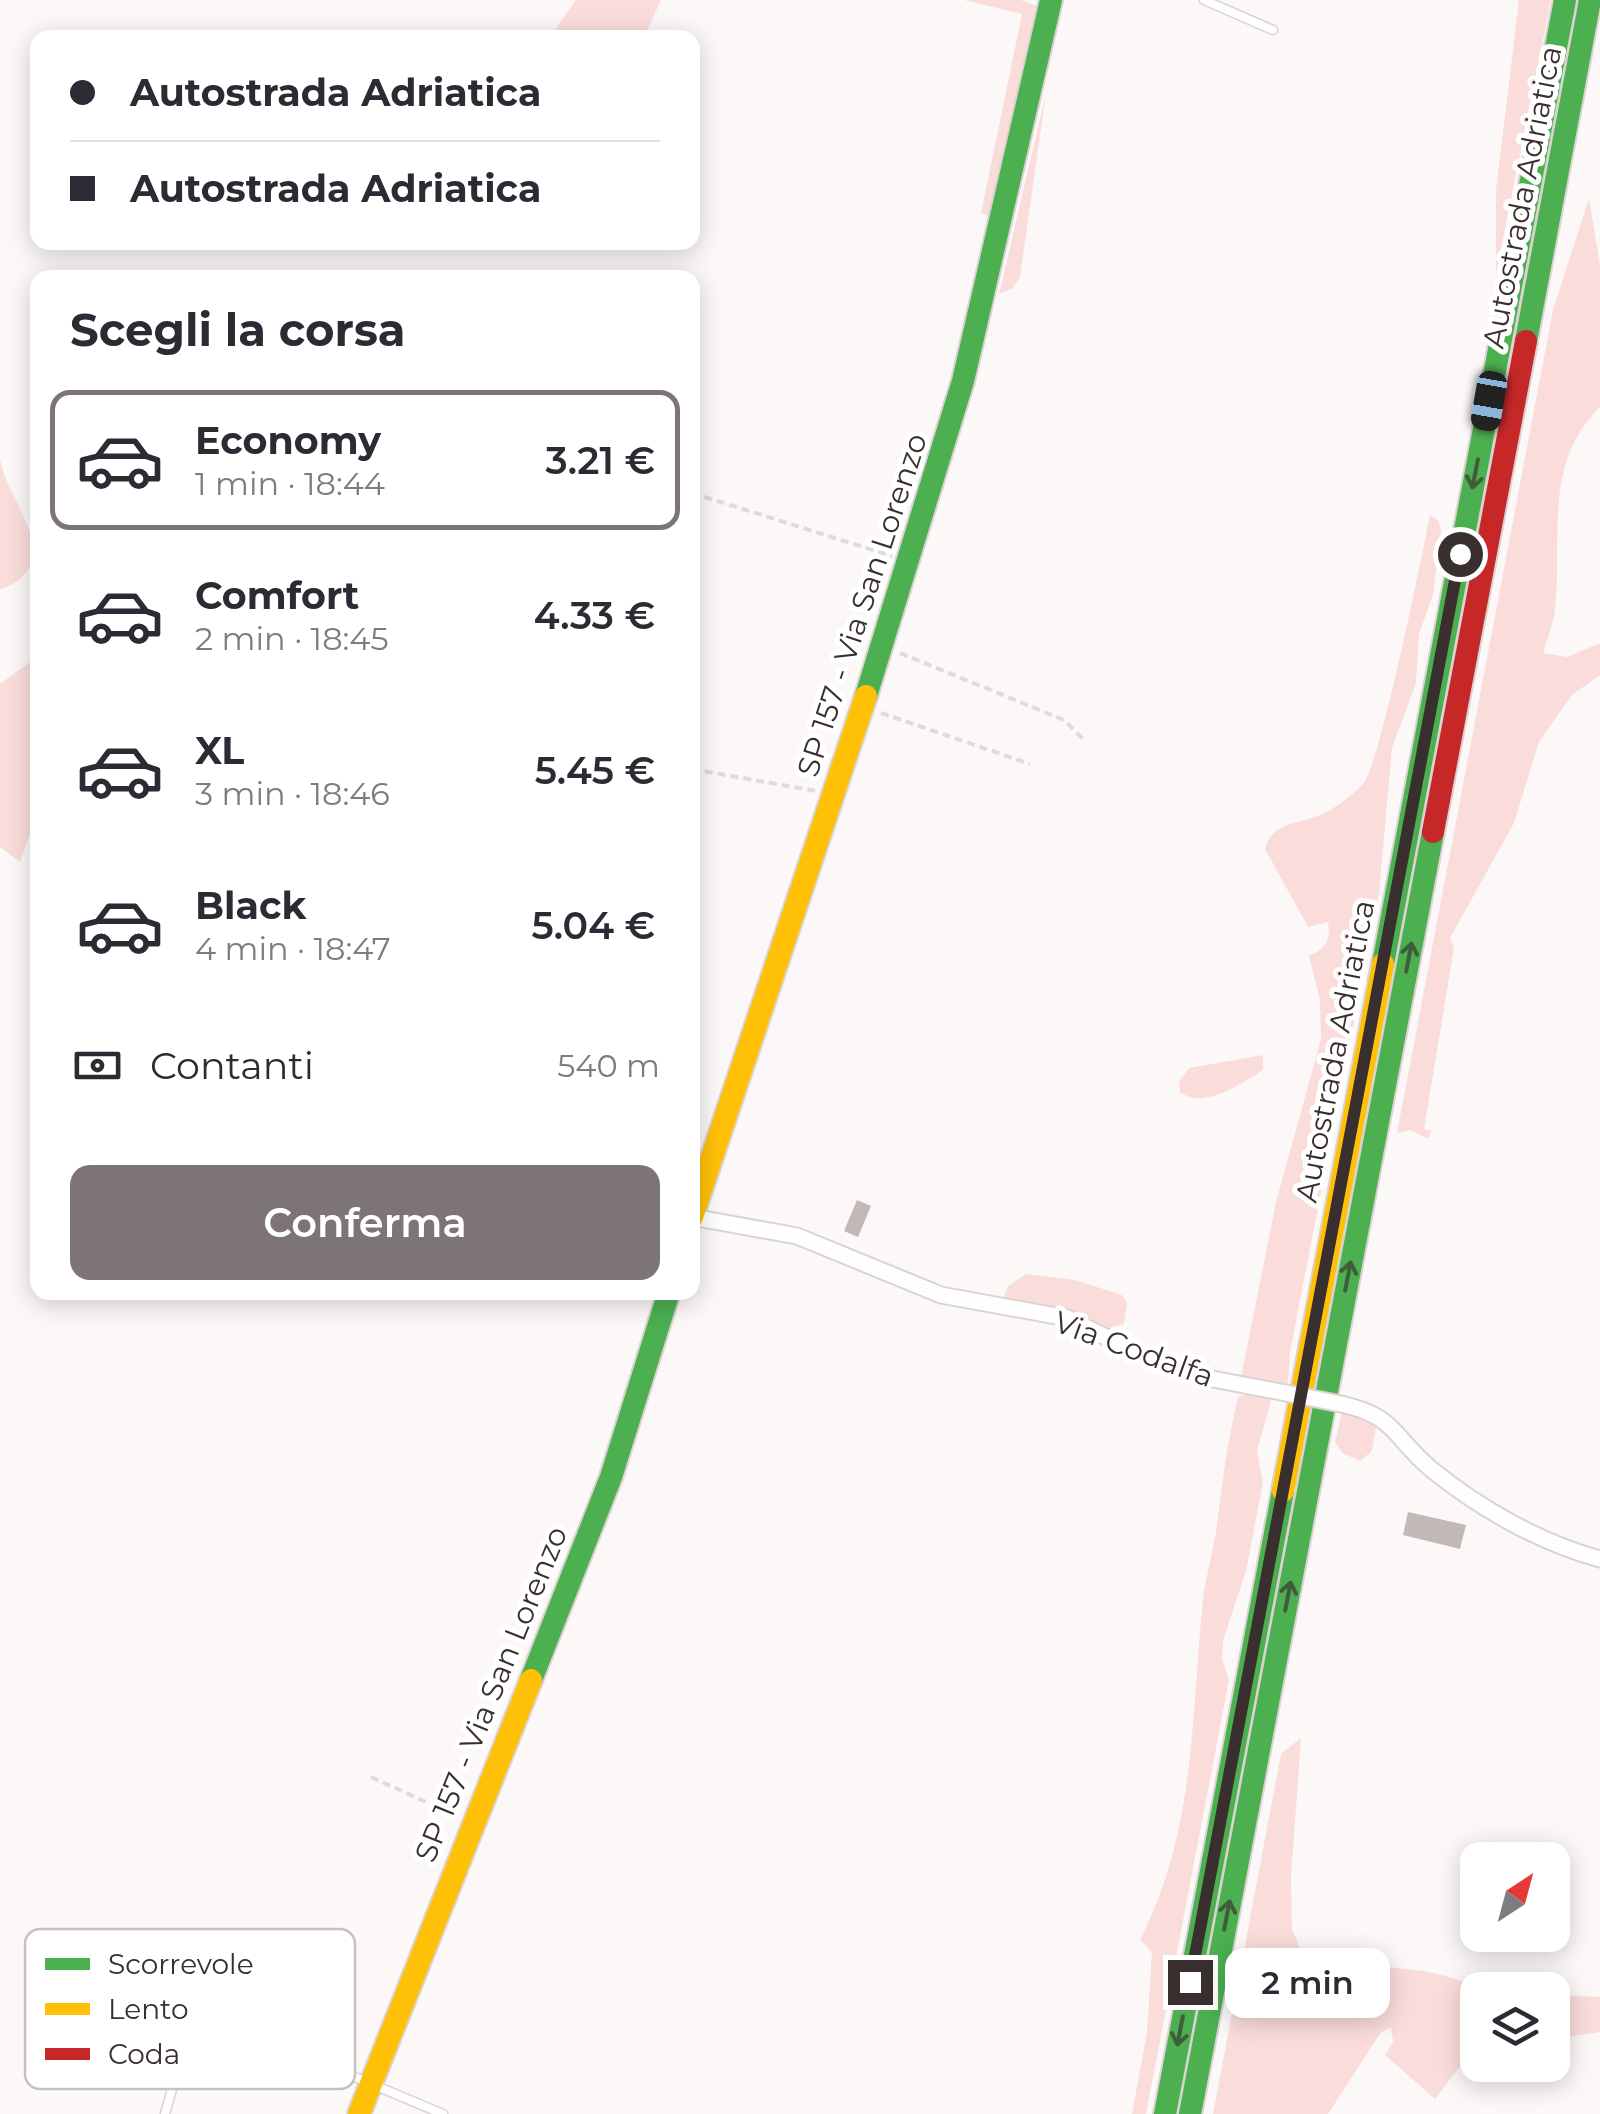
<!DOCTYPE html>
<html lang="it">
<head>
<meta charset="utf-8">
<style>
	:root { --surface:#fff; --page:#f2f2f3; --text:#2b2b33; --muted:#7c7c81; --line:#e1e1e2; --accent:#7d7575 }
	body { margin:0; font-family:Montserrat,sans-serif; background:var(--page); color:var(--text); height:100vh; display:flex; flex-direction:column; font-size:38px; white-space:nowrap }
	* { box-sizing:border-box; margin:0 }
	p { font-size:32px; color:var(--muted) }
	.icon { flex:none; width:55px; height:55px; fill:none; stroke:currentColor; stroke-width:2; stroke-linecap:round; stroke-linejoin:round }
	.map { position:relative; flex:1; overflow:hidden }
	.side { position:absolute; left:30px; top:270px; width:670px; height:1030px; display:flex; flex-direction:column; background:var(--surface); border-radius:20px; box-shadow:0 5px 25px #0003 }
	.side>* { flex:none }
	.top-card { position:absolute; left:30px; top:30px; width:670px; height:220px; border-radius:20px; box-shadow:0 5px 25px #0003; display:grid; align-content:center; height:220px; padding:0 40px; background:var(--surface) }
	.needle { width:65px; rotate:36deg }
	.fabs { position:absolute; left:1460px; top:1842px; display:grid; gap:20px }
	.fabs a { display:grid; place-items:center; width:110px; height:110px; border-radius:20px; background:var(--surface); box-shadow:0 5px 25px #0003; font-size:50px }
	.end { position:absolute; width:45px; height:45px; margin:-22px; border:12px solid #392f2e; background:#fff; box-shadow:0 0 0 5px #fff }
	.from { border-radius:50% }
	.bubble { position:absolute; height:70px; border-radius:20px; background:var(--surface); box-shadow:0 5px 25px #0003; font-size:32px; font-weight:600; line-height:70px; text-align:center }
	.car { position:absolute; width:30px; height:60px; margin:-30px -15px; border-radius:12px; box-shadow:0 0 8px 2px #0007; background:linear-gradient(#222 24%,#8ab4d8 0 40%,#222 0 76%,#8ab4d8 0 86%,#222 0) }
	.top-card b { display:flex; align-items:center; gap:35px; height:95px; font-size:38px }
	.top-card b+b { border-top:2px solid var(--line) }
	.top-card i { width:25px; height:25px; background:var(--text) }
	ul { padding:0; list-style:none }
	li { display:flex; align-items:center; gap:30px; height:140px; margin:0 20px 15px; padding:0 20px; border:5px solid transparent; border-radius:20px }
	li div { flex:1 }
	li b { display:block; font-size:38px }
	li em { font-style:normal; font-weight:600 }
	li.on { border-color:var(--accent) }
	li>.icon { width:90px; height:90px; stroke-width:1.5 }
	h2 { padding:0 40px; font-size:45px; line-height:120px }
	.pay { display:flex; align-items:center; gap:25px; height:110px; padding:0 40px; font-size:38px }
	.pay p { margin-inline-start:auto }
	.cta { display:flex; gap:20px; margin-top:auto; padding:20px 40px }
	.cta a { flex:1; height:115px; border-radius:20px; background:var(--accent); color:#fff; font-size:40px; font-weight:600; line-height:115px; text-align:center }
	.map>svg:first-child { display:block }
	.green { fill:#fadddb }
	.building { fill:#c3b8b8 }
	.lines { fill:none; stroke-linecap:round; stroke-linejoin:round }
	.lane-casing { stroke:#dad3d2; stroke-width:11 }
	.street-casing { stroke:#dad3d2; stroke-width:19 }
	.fast-casing { stroke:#dad3d2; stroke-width:26 }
	.slow-casing { stroke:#dad3d2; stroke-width:26 }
	.jam-casing { stroke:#dad3d2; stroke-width:26 }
	.path { stroke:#dddbdb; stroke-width:4; stroke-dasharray:8 5; stroke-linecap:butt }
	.lane { stroke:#fffefe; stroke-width:8 }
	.street { stroke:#fffefe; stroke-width:15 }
	.fast { stroke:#4caf50; stroke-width:22 }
	.slow { stroke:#ffc107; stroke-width:22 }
	.jam { stroke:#c62828; stroke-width:22 }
	.street-bridge-casing { stroke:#dad3d2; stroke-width:19; stroke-linecap:butt }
	.street-bridge { stroke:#fffefe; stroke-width:15 }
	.oneway { stroke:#405c3a }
	.route { stroke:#392f2e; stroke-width:12 }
	.labels { text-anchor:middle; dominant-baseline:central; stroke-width:10; stroke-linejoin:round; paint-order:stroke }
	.street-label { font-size:30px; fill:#392f2e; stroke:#fff }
	.key { fill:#fff; stroke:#c4c1c0; stroke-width:2.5 }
	.key-label { font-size:28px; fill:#392f2e }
</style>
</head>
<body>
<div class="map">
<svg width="1600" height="2114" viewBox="0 0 1600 2114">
	<rect width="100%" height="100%" fill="#fcf8f8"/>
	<g class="green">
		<path d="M 576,0 L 661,0 L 644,37 L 550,37 Z"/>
		<path d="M 964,0 L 1021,0 L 1042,8 L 996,220 L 981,213 L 1022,14 Z"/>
		<path d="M 1519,0 L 1551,0 L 1496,274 L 1496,190 Z"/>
		<path d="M 1046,93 L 1020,277 L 1013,288 L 999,294 Z"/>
		<path d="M 1589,198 L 1600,265 L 1600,407 C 1542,465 1563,535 1555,608 C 1554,623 1547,639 1543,653 L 1567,657 L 1600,643 L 1600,675 L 1572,695 L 1539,742 L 1514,823 L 1450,938 L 1454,948 L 1424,1129 L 1432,1131 L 1428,1139 L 1410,1130 L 1397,1133 L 1553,310 Z"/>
		<path d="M 0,459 C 7,503 71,563 0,590 Z"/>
		<path d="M 1430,515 L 1438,520 L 1441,529 L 1433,595 L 1419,634 L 1416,683 L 1392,748 L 1379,893 L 1290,1352 L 1288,1384 L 1241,1377 L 1276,1202 L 1321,1039 L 1320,1000 L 1309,956 C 1326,948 1331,941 1328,922 L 1308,927 L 1265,849 C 1271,825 1292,824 1312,818 C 1328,814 1352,796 1363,784 C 1380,765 1422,555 1430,515 Z"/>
		<path d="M 37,657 L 37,834 L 30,834 L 20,862 L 0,847 L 0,684 Z"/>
		<path d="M 1263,1055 L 1263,1070 C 1241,1084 1203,1110 1180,1092 L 1179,1081 L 1189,1068 Z"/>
		<path d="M 1026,1274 L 1075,1280 L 1122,1295 L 1127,1303 L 1124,1324 L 1109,1328 L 1001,1305 L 1008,1286 Z"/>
		<path d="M 1248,1394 L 1272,1397 L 1257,1451 L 1263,1483 L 1246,1571 L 1223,1641 L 1222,1659 L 1229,1680 L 1146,2114 L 1132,2114 L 1147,2032 L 1152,1952 L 1140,1940 C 1196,1829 1191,1719 1203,1599 C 1206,1577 1212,1555 1216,1532 C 1222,1486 1227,1442 1238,1397 Z"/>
		<path d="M 1343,1408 L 1377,1422 L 1372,1451 L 1360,1461 L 1342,1453 L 1335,1442 Z"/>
		<path d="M 1301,1738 L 1291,1877 L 1292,1929 L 1300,1948 C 1338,1967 1387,1965 1429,1972 C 1452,1977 1474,1986 1497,1990 L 1478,1990 L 1477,2053 L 1470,2053 L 1435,2099 L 1385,2055 L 1393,2042 L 1391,2028 L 1381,2032 L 1328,2114 L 1213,2114 L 1281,1754 Z"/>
		<path d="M 1553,1995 L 1600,1997 L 1600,2032 L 1553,2039 Z"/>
	</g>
	<g class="building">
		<path d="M 857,1200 L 871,1206 L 858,1237 L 844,1231 Z"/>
		<path d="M 1408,1512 L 1466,1525 L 1460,1549 L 1403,1535 Z"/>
	</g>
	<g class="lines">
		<g class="lane-casing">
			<g id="lane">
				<path d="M 1204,0 L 1273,30"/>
				<path d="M 165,2114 L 188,2032 L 203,2013 L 443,2114"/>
			</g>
		</g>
		<g class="street-casing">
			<g id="street">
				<path d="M 692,1217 L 797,1236 L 941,1295 L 1067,1318 L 1155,1361 L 1202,1377 L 1286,1393"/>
				<path d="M 1341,1404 C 1396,1416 1392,1436 1431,1469 C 1479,1508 1540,1543 1600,1559"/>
			</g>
		</g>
		<g class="fast-casing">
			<g id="fast">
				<path d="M 1526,341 L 1590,0"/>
				<path d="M 866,696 L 963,381 L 1051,0"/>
				<path d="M 1383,964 L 1565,0"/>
				<path d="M 531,1680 L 611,1477 L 669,1292"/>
				<path d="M 1165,2114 L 1283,1491"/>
				<path d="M 1190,2114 L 1433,832"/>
			</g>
		</g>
		<g class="slow-casing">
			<g id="slow">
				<path d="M 692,1217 L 866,696"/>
				<path d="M 1283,1491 L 1383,964"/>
				<path d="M 359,2114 L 531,1680"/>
			</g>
		</g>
		<g class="jam-casing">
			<path id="jam" d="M 1433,832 L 1526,341"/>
		</g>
		<g class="path">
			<path d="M 692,493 L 892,556"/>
			<path d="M 900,653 L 1064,720 L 1084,740"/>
			<path d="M 881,713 L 1030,764"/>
			<path d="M 692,769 L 816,791"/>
			<path d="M 371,1777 L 457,1816"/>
		</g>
		<use href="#lane" class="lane"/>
		<use href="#street" class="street"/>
		<use href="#fast" class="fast"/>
		<use href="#slow" class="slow"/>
		<use href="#jam" class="jam"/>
		<g class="street-bridge-casing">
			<path id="street-bridge" d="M 1286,1393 L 1341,1404"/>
		</g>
		<use href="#street-bridge" class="street-bridge"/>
	</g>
	<defs><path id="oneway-shaft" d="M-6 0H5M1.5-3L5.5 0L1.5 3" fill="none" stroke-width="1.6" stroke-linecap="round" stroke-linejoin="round" transform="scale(2.5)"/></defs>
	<g class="oneway">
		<use href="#oneway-shaft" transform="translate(1475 474) rotate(101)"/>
		<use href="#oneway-shaft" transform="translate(1409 957) rotate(-79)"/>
		<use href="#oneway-shaft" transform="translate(1348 1276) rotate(-79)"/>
		<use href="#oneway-shaft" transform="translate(1288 1596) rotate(-79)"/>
		<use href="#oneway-shaft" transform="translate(1227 1915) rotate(-79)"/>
		<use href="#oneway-shaft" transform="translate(1180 2031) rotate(101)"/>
	</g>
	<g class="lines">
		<path class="route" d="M 1190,1982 L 1460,554"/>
	</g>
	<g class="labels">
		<g class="street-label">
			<text transform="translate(1522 197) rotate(-79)">Autostrada Adriatica</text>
			<text transform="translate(862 605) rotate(-72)">SP 157 - Via San Lorenzo</text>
			<text transform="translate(1335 1051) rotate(-79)">Autostrada Adriatica</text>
			<text transform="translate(1134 1349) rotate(20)">Via Codalfa</text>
			<text transform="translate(491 1694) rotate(-68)">SP 157 - Via San Lorenzo</text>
		</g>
	</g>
	<rect x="25" y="1929" width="330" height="160" rx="15" class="key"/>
	<rect x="45" y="1958" width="45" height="12" fill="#4caf50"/>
	<rect x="45" y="2003" width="45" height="12" fill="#ffc107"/>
	<rect x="45" y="2048" width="45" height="12" fill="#c62828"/>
	<g class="key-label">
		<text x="108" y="1974">Scorrevole</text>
		<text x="108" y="2019">Lento</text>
		<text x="108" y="2064">Coda</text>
	</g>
</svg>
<div class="fabs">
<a><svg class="needle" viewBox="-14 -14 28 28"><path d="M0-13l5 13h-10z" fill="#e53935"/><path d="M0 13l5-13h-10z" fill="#7c7c81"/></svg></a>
<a><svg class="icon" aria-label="layers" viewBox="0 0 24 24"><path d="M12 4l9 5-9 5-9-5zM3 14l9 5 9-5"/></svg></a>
</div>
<i class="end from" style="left:1460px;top:554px"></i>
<i class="end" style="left:1190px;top:1982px"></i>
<div class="bubble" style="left:1225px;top:1948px;width:165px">2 min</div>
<i class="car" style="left:1489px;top:401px;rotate:190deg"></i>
<div class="top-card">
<b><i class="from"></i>Autostrada Adriatica</b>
<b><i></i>Autostrada Adriatica</b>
</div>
<section class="side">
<h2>Scegli la corsa</h2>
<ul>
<li class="on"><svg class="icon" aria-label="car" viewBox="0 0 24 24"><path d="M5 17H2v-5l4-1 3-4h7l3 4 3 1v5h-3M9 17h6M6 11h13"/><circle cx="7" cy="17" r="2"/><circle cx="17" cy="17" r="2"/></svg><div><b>Economy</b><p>1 min · 18:44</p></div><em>3.21 €</em></li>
<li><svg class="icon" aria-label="car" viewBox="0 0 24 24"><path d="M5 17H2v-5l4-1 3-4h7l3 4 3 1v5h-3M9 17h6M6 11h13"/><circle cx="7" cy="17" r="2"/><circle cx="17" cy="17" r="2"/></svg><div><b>Comfort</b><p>2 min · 18:45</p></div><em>4.33 €</em></li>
<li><svg class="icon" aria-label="car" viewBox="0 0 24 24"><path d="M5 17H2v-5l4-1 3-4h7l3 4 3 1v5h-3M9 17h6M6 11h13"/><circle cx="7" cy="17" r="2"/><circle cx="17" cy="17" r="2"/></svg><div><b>XL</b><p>3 min · 18:46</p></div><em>5.45 €</em></li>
<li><svg class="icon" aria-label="car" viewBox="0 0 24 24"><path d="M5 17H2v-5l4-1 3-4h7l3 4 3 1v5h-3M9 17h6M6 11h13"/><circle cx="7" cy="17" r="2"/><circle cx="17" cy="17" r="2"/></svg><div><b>Black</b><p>4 min · 18:47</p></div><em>5.04 €</em></li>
</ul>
<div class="pay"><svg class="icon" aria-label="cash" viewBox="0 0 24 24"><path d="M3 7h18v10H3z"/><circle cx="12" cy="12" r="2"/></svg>Contanti<p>540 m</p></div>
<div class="cta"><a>Conferma</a></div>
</section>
</div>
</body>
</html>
